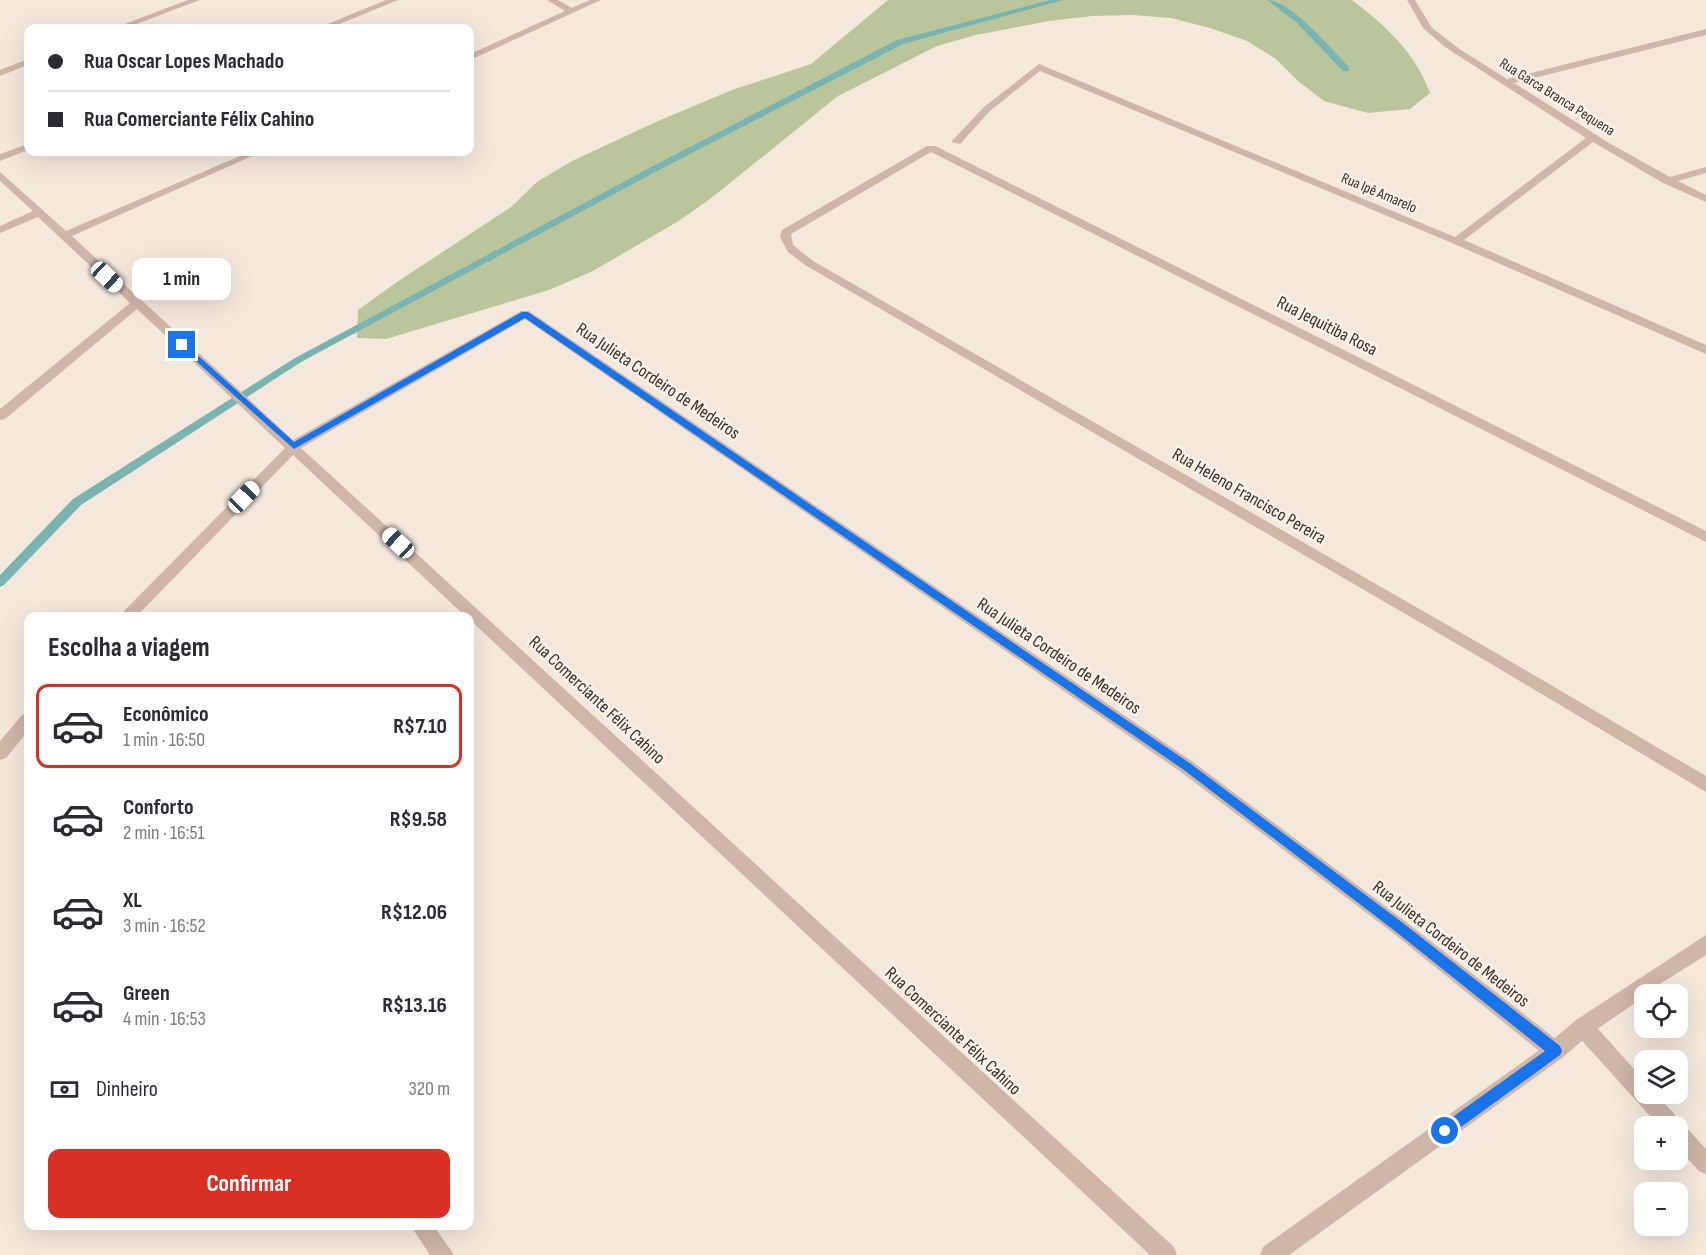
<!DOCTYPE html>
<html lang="pt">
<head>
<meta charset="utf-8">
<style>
	:root { --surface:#fff; --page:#f2f2f3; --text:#2b2b33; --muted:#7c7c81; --line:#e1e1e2; --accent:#d93025 }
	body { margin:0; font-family:"Sofia Sans Condensed",sans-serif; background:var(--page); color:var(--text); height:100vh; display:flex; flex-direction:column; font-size:22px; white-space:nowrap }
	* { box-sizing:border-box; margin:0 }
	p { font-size:20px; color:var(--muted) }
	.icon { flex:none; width:33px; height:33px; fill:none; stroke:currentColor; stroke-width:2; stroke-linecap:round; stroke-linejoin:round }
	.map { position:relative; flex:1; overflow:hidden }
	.side { position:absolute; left:24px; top:612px; width:450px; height:618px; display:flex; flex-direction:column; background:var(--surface); border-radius:12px; box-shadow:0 6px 24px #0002 }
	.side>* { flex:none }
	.banner { position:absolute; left:24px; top:24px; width:450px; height:132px; border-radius:12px; box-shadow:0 6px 24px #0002; display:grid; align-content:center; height:132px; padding:0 24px; background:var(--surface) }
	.controls { position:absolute; left:1634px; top:984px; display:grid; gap:12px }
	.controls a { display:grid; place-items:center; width:54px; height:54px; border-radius:12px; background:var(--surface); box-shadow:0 6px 24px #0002; font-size:30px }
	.end { position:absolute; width:27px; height:27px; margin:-14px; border:8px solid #1a73e8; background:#fff; box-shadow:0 0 0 3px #fff }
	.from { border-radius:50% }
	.bubble { position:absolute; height:42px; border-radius:12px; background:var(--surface); box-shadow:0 6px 24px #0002; font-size:20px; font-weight:700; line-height:42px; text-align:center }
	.car { position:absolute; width:18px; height:36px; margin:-18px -9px; border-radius:8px; box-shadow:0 0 4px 2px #0007; background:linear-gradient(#fff 24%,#345 0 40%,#fff 0 76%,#345 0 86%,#fff 0) }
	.banner b { display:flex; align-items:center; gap:21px; height:57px; font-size:22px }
	.banner b+b { border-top:2px solid var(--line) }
	.banner i { width:15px; height:15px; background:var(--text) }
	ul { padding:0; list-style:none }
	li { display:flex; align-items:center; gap:18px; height:84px; margin:0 12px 9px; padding:0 12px; border:3px solid transparent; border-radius:12px }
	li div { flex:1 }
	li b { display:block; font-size:22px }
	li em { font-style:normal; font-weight:700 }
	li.current { border-color:var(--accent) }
	li>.icon { width:54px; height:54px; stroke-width:1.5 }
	h2 { padding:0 24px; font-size:27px; line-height:72px }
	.pay { display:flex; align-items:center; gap:15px; height:66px; padding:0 24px; font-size:22px }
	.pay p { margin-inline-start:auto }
	.cta { display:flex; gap:12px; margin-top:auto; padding:12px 24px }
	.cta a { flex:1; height:69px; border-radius:12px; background:var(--accent); color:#fff; font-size:24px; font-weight:700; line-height:69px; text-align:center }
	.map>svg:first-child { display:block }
	.green { fill:#bac59c }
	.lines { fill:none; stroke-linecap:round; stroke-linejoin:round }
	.stream { fill:#7ab4b2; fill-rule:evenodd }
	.minor { fill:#ceb6a8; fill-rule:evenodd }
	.tertiary { fill:#ceb6a8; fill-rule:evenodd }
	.route { fill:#1a73e8 }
	.labels { text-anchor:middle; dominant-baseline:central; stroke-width:5; stroke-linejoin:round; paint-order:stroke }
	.far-street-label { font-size:15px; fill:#3a2d29; stroke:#fbf2ea }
	.street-label { font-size:18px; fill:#3a2d29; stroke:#fbf2ea }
</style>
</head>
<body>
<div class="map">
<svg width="1706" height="1255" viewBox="0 0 1706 1255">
	<rect width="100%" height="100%" fill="#f4e8dd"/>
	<path class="green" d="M 888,0 L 1352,0 C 1386,26 1415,52 1430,93 L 1410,109 L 1368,113 L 1324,101 L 1298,81 L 1276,59 L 1247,41 L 1210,28 L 1171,18 L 1132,15 L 1092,16 L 1049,21 L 976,35 L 937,46 L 838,96 L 710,199 L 677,222 L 593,271 L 549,290 L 386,339 L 357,338 L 358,310 L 397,282 L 511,207 L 537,182 L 572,161 L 658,121 L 732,90 L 811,64 Z"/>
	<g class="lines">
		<g class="stream">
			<path d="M 1051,0 L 1063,0 L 903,44 L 661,169 L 301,362 L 81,505 L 4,585 L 0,587 L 0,575 L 73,499 L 295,358 L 655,165 L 897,40 Z"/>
			<path d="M 1267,0 C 1291,0 1332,50 1349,67 L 1349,71 L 1343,71 L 1296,22 Z"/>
		</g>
		<g class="minor">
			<path d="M 188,0 L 200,0 L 126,28 L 114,28 Z"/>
			<path d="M 386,0 L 398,0 L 330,28 L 318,28 Z"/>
			<path d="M 547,0 L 558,0 L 572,8 L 590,0 L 601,0 L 470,60 L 470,54 L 565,11 Z"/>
			<path d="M 1407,0 L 1415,0 L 1432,28 L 1461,50 L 1507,79 L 1706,29 L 1706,35 L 1514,83 L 1609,143 L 1670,177 L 1706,167 L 1706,173 L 1678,181 L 1706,195 L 1706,202 L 1663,183 L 1593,142 L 1464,240 L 1706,345 L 1706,354 L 1452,243 L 1040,71 L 990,111 L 960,144 L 951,142 L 984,107 L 1039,64 L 1455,237 L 1586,138 L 1445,47 L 1423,28 Z"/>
			<path d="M 28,59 L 28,65 L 0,76 L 0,70 Z"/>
			<path d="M 28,144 L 28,150 L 0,161 L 0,154 Z"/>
			<path d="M 927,146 L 935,146 L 1706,531 L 1706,542 L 931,152 L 791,234 L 793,245 L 813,261 L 1498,654 L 1706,776 L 1706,792 L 1488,662 L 805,265 L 788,252 L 780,237 L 782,230 Z"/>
			<path d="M 249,152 L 261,152 L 72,236 L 293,440 L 521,311 L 529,311 L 1193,762 L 1405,921 L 1562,1044 L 1565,1051 L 1562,1058 L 1555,1061 L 1548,1058 L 1393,933 L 1181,772 L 525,319 L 301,448 L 1174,1247 L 1177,1255 L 1150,1255 L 470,620 L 470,616 L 465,616 L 293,455 L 137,616 L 121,616 L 123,612 L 285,448 L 137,309 L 5,419 L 0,420 L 0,409 L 130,303 L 38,217 L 0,233 L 0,226 L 33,211 L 0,181 L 0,172 L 66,231 Z"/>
			<path d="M 28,713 L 28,731 L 6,758 L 0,760 L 0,741 L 22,715 Z"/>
			<path d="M 1583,1018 L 1590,1020 L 1644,1080 L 1644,1094 L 1656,1094 L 1706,1149 L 1706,1174 L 1699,1171 L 1677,1147 L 1677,1126 L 1659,1126 L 1576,1034 L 1574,1027 L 1576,1020 Z"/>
			<path d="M 411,1226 L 434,1226 L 454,1255 L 430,1255 Z"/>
		</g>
		<path class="tertiary" d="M 1706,935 L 1706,955 L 1644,994 L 1644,997 L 1590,1034 L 1562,1058 L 1289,1255 L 1260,1255 L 1263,1247 L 1548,1044 L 1576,1020 Z"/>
	</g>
	<path class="route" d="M 522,312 L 528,312 L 1191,764 L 1403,923 L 1560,1046 L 1562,1051 L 1560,1055 L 1450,1135 L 1445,1137 L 1440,1135 L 1438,1131 L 1440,1126 L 1545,1051 L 1395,931 L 1184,770 L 525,318 L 294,449 L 178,345 L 184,343 L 294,442 Z"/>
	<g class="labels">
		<g class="far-street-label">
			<text transform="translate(1557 97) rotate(32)">Rua Garca Branca Pequena</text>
			<text transform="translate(1379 193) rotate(23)">Rua Ipê Amarelo</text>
		</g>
		<g class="street-label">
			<text transform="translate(1327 326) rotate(27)">Rua Jequitiba Rosa</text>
			<text transform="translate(658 381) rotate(34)">Rua Julieta Cordeiro de Medeiros</text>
			<text transform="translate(1249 496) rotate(30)">Rua Heleno Francisco Pereira</text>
			<text transform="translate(1059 656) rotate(34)">Rua Julieta Cordeiro de Medeiros</text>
			<text transform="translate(597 700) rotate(43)">Rua Comerciante Félix Cahino</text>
			<text transform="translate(1451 944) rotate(38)">Rua Julieta Cordeiro de Medeiros</text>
			<text transform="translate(953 1031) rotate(43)">Rua Comerciante Félix Cahino</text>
		</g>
	</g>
</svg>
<div class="controls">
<a><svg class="icon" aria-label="locate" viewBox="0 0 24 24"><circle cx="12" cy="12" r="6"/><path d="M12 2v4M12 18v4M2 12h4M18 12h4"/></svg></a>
<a><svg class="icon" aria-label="layers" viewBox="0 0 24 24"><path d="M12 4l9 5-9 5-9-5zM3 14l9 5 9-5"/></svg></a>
<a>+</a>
<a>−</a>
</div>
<i class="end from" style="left:1445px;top:1131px"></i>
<i class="end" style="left:182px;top:345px"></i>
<div class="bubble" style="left:132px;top:258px;width:99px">1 min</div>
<i class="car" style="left:107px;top:277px;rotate:133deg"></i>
<i class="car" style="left:244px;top:497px;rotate:44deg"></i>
<i class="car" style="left:398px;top:543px;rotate:313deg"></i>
<div class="banner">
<b><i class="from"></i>Rua Oscar Lopes Machado</b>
<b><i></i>Rua Comerciante Félix Cahino</b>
</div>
<section class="side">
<h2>Escolha a viagem</h2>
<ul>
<li class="current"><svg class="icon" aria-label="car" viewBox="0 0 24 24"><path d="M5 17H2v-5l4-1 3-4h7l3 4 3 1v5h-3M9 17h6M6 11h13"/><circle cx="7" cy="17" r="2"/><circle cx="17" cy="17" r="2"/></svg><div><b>Econômico</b><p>1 min · 16:50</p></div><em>R$7.10</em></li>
<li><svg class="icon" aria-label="car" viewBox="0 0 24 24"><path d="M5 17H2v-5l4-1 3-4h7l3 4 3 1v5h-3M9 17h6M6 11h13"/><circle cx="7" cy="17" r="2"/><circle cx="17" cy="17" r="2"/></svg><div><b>Conforto</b><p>2 min · 16:51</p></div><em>R$9.58</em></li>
<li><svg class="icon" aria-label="car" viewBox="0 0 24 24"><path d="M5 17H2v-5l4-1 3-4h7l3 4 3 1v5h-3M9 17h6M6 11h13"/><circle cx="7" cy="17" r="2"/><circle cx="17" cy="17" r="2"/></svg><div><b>XL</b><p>3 min · 16:52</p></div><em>R$12.06</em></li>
<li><svg class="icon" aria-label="car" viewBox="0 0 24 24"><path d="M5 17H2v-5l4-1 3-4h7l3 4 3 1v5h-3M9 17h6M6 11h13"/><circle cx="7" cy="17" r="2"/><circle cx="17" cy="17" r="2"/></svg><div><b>Green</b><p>4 min · 16:53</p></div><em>R$13.16</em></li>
</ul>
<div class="pay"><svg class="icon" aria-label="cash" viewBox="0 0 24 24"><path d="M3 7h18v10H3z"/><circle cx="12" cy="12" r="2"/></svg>Dinheiro<p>320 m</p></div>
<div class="cta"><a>Confirmar</a></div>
</section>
</div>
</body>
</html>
